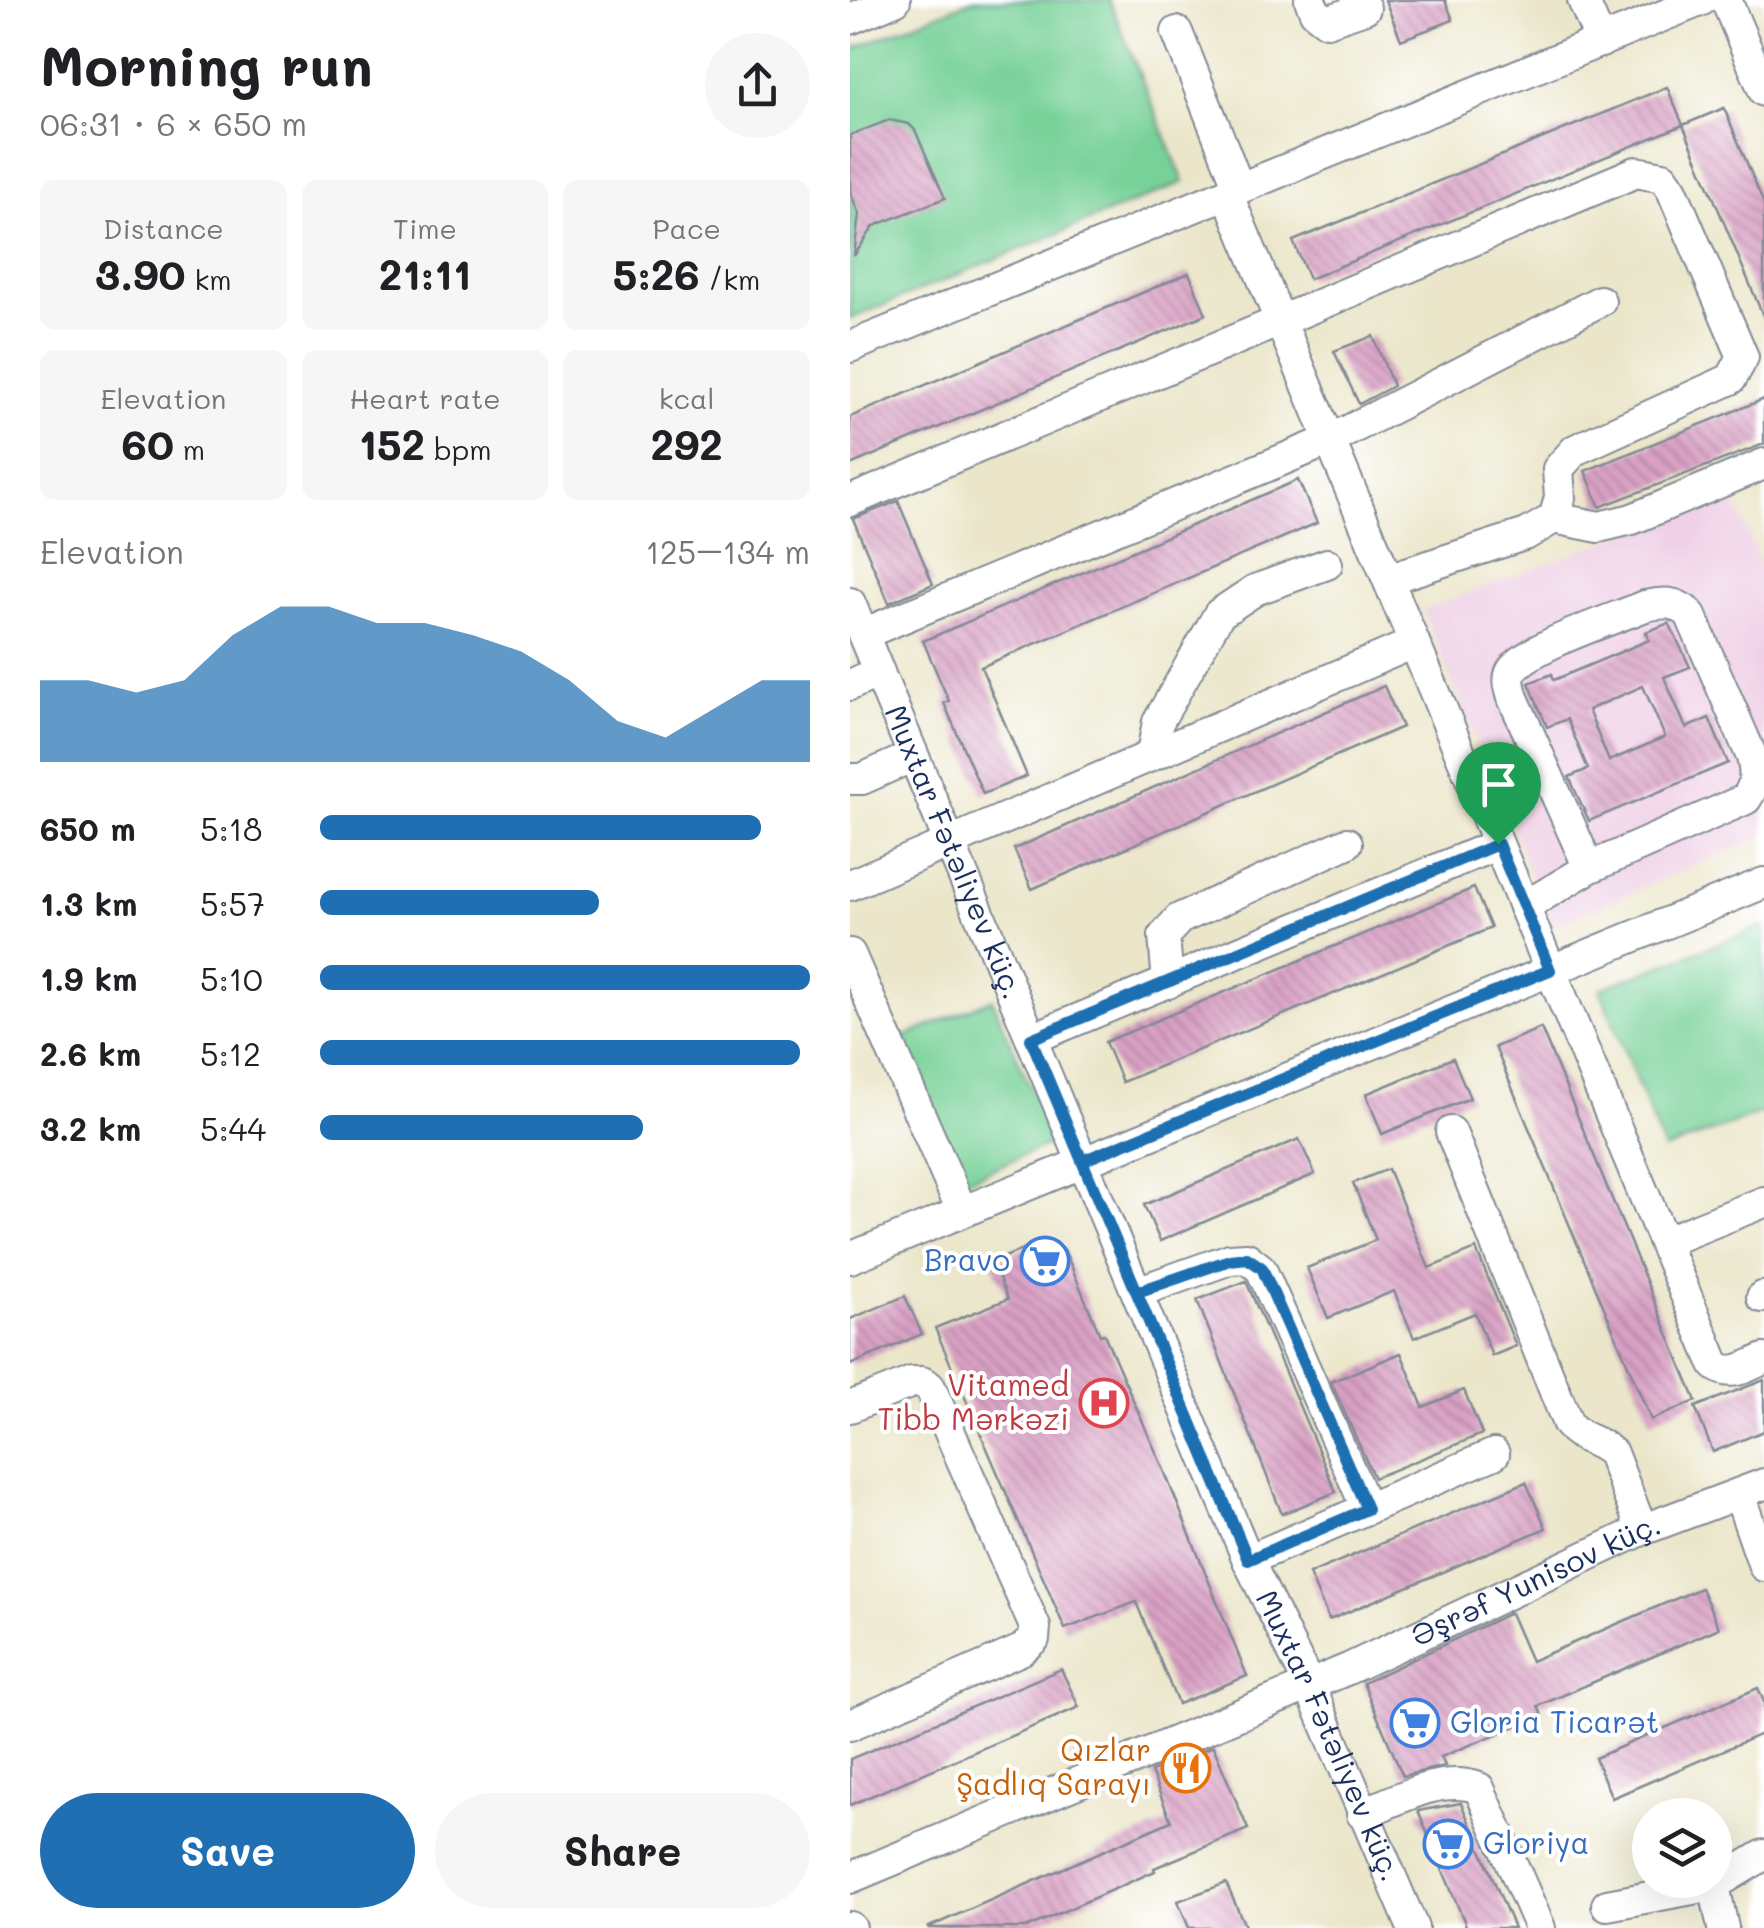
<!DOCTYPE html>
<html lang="en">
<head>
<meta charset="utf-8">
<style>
  body { margin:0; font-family:Mali,sans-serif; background:#f6f6f6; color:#202124; height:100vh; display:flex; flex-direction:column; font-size:38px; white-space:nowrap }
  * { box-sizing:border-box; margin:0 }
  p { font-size:32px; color:#757577 }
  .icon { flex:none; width:55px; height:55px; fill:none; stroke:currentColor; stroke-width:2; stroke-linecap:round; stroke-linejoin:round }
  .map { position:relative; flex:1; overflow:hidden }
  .sheet { display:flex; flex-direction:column; background:#fff; width:850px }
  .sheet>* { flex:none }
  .controls { position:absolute; left:782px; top:1798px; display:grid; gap:20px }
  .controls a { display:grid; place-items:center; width:100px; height:100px; border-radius:50%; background:#fff; box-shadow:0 10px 40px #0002; font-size:50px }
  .pin { position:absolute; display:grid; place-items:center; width:85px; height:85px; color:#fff; margin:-102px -42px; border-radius:50% 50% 50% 0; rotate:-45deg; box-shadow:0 0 10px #0007 }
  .pin .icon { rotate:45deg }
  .round { display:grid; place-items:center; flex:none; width:105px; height:105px; border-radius:52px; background:#f6f6f6 }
  .overview { display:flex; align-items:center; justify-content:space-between; height:170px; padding:0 40px }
  h1 { font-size:55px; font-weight:700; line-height:75px }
  .stats { display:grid; grid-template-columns:repeat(3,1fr); gap:15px; height:170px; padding:10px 40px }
  .stats div { display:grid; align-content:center; border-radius:15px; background:#f6f6f6; text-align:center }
  .stats b { font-size:42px; font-weight:700 }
  .stats small { font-size:28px; font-weight:400 }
  .stats p { font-size:28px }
  .chart { height:280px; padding:20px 40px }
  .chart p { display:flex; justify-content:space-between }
  .chart svg { width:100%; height:180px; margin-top:10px; fill:#1f6fb2; opacity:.7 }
  .cta { display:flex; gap:20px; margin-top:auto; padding:20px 40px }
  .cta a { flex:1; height:115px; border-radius:60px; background:#1f6fb2; color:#fff; font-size:40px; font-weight:700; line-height:115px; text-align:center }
  .cta a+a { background:#f6f6f6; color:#202124 }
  ul { padding:0 40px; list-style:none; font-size:32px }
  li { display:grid; grid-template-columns:160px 120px 1fr; align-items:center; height:75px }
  li i { height:25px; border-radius:12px; background:#1f6fb2 }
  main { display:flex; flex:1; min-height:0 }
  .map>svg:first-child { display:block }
  .built { fill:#efd0e6 }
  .green { fill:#77d198; stroke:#49807b; stroke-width:2.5 }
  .building { fill:url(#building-back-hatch); fill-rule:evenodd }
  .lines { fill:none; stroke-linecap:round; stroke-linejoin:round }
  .minor-casing { stroke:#838a94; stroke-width:34 }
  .minor { stroke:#fff; stroke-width:30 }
  .route-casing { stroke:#fff; stroke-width:20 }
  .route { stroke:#1f6fb2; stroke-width:12 }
  .labels { text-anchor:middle; stroke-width:8; stroke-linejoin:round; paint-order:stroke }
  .street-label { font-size:30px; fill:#1b2f5e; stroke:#fff }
  .shop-label { font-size:30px; fill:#366cbe; stroke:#fff; text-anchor:start }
  .health-label { font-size:30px; fill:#be3a42; stroke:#fff; text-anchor:end }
  .food-label { font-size:30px; fill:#c56008; stroke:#fff; text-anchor:end }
</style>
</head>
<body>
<main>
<section class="sheet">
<div class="overview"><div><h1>Morning run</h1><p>06:31 · 6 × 650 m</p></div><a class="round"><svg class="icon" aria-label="share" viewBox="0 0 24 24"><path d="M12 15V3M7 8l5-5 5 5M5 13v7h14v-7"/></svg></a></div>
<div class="stats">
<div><p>Distance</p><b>3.90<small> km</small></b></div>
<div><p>Time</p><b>21:11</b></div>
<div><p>Pace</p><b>5:26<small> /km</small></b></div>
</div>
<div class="stats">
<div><p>Elevation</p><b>60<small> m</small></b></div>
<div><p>Heart rate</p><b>152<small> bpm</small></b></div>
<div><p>kcal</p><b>292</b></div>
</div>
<div class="chart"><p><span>Elevation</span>125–134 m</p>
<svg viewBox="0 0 160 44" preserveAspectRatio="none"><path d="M0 44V24L10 24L20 27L30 24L40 13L50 6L60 6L70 10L80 10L90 13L100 17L110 24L120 34L130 38L140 31L150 24L160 24V44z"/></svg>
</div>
<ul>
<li><b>650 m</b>5:18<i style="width:90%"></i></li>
<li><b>1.3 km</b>5:57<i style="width:57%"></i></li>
<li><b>1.9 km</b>5:10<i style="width:100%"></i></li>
<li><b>2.6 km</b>5:12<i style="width:98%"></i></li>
<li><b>3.2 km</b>5:44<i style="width:66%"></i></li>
</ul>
<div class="cta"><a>Save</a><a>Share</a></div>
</section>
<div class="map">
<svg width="914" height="1928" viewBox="0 0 914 1928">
  <defs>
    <pattern id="building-back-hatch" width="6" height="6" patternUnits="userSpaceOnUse" patternTransform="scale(2.5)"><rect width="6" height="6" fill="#daa1c5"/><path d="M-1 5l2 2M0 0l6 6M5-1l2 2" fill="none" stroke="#b084a3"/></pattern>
  </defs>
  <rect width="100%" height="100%" fill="#fff"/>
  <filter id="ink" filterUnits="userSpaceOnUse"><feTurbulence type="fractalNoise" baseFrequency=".01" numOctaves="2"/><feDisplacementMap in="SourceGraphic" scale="20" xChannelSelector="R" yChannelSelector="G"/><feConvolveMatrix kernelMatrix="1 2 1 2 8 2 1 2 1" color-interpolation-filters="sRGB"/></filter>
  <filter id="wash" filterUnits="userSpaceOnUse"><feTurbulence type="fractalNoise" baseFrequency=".0048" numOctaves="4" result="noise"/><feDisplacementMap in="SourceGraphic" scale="40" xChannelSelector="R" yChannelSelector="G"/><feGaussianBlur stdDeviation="2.25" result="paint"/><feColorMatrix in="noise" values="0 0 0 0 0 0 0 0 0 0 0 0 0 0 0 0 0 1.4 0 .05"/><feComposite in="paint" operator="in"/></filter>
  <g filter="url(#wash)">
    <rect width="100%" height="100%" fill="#ebe6ca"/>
    <path class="built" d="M882,494L914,573V836L702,926L573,610Z"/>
    <g class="green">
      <path d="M122,0H259L334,182L0,319V50Z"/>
      <path d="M914,926V1112L814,1150L750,989Z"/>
      <path d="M142,999L204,1142L112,1182L50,1039Z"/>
    </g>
    <g id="blocks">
      <g class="building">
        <path d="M535,0H595L603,20L551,40Z"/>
        <path d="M817,87L833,125L459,279L443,241Z"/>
        <path d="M874,108L914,204V318L833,125Z"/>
        <path d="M39,120L59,124L65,130L95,198L24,226L4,256L9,214L0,192V135Z"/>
        <path d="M339,273L356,314L0,465V417Z"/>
        <path d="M523,336L543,386L509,404L484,351Z"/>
        <path d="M914,399V444L750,507L735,471Z"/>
        <path d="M448,480L467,523L131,667L177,776L133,794L94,703L99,701L73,641Z"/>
        <path d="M48,501L83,584L39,603L3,519Z"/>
        <path d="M819,623L840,667L814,677L836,728L859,718L878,763L739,821L719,777L738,769L717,719L697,727L679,683L702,674L704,680L799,640L796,632ZM793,686L815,737L759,761L738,710Z"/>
        <path d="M534,686L552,727L182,889L164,849Z"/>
        <path d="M624,888L641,928L272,1082L255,1042Z"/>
        <path d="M691,1028L846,1401L801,1420L645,1047Z"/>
        <path d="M603,1058L620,1098L532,1134L516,1094Z"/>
        <path d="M449,1139L465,1174L310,1241L294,1205Z"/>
        <path d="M538,1169L579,1268L626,1249L666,1346L642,1356L625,1313L564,1338L544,1291L478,1318L457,1268L526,1240L503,1183Z"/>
        <path d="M192,1242L214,1249L250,1335L254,1334L313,1468L397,1676L328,1704L286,1602L215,1629L85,1328L158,1299L142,1262Z"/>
        <path d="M396,1281L486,1492L432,1514L347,1300Z"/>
        <path d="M55,1296L72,1334L0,1365V1319Z"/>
        <path d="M551,1353L573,1407L614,1390L632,1434L524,1478L481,1382Z"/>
        <path d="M914,1380V1431L863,1452L845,1407Z"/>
        <path d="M676,1482L696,1528L479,1620L459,1574Z"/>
        <path d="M851,1588L869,1628L688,1706L692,1715L591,1757L595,1766L553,1776L513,1683L660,1613L681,1661Z"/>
        <path d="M211,1669L229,1707L0,1805V1759Z"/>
        <path d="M908,1688L914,1702V1733L762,1798L745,1758Z"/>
        <path d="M363,1746L398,1829L304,1868L305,1871L176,1928H77L321,1821L301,1772Z"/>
        <path d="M611,1803L664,1928H617L568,1811Z"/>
        <path d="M376,1883L396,1928H339L328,1901Z"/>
      </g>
    </g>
  </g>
  <g filter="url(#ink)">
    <use href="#blocks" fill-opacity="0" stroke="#838a94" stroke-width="2.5"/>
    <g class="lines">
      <g class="minor-casing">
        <g id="minor">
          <path d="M460,0L465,12L477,21L515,8"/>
          <path d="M733,0L751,42"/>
          <path d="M876,0L914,91"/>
          <path d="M0,19L45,0"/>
          <path d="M327,32L389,188"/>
          <path d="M377,193L865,1365C881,1378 897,1366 914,1359"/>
          <path d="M0,347L852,0"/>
          <path d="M0,501L786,172L813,177L822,190L893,357L881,379L725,450L708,469L710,498L704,518L677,534L538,579"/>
          <path d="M704,518L749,527L782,519L914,464"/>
          <path id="s1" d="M0,603L398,1560L459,1685L563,1928"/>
          <path d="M13,634L480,440L750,301"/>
          <path d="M0,685L29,672"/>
          <path d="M302,754L308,722L369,614L405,590L477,564"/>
          <path d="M0,779H12L63,756"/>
          <path d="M0,885L564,643"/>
          <path d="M674,907L739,868L896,799C906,784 906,774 902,757L840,614C825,601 814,602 795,606C764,619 684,644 664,668C656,677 660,687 663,698L739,868"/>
          <path d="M0,954L112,1211"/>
          <path d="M318,983L314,936L329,919L497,843"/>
          <path d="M181,1039L648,844"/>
          <path d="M601,1132L718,1424C732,1441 747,1439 762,1453L792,1530"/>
          <path d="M814,1242L914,1202"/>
          <path d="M0,1258L914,883"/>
          <path d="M287,1292L380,1259L397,1258L411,1269L517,1509"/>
          <path d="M912,1297H914"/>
          <path d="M0,1407L62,1382H72L80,1387L185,1627L184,1639L171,1650L0,1725"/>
          <path d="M889,1494L914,1566"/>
          <path d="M398,1560L644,1454"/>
          <path d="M512,1814C547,1800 591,1774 629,1788L690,1928"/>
          <path id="s2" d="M0,1878L498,1669L792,1530L914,1484"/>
          <path d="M864,1885L873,1928"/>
          <path d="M757,1905L864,1885L914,1855"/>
          <path d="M0,1927L1,1928"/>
        </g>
      </g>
      <use href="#minor" class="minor"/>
    </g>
  </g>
  <g class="lines" filter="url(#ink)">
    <g class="route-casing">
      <path id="route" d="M648,844L181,1039L287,1292L380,1260L397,1258L412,1268L517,1509L398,1560L232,1161L700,970L648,844"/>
    </g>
    <use href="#route" class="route"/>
  </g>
  <defs>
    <g id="supermarket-ring" transform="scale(2.5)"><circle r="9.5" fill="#fff" stroke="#3f7fe0" stroke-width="1.5"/><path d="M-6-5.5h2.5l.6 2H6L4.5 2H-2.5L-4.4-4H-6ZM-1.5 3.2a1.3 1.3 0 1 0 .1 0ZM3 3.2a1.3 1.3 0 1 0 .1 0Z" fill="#3f7fe0"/></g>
    <g id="hospital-ring" transform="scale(2.5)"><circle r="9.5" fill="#fff" stroke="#e0444e" stroke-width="1.5"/><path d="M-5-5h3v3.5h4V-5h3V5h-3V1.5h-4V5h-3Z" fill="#e0444e"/></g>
    <g id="restaurant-ring" transform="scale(2.5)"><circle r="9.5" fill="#fff" stroke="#e8710a" stroke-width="1.5"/><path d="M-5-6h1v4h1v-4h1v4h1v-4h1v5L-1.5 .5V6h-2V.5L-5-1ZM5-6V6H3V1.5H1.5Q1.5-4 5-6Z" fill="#e8710a"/></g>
  </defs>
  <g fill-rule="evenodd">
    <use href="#supermarket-ring" x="195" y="1261"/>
    <use href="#hospital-ring" x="254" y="1403"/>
    <use href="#supermarket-ring" x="565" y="1723"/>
    <use href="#restaurant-ring" x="336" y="1768"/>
    <use href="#supermarket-ring" x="598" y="1844"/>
  </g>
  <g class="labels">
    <g class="street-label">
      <text dy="10" stroke="none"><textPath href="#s1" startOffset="270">Muxtar Fətəliyev küç.</textPath></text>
      <text dy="10" stroke="none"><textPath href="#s2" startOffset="748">Əşrəf Yunisov küç.</textPath></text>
      <text dy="10" stroke="none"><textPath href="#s1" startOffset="1230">Muxtar Fətəliyev küç.</textPath></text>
    </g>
    <g class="shop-label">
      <text x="160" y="1271" text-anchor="end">Bravo</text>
      <text x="600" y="1733">Gloria Ticarət</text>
      <text x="633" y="1854">Gloriya</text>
    </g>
    <g class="health-label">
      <text x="219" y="1396">Vitamed<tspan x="219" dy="34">Tibb Mərkəzi</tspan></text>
    </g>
    <g class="food-label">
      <text x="301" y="1761">Qızlar<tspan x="301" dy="34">Şadlıq Sarayı</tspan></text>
    </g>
  </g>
</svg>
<div class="controls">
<a><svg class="icon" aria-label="layers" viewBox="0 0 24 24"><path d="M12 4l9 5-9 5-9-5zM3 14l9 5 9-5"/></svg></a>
</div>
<div class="pin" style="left:648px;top:844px;background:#1e9e55"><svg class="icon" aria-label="arrive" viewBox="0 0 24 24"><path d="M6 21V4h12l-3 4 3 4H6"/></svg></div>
</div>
</main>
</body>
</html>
